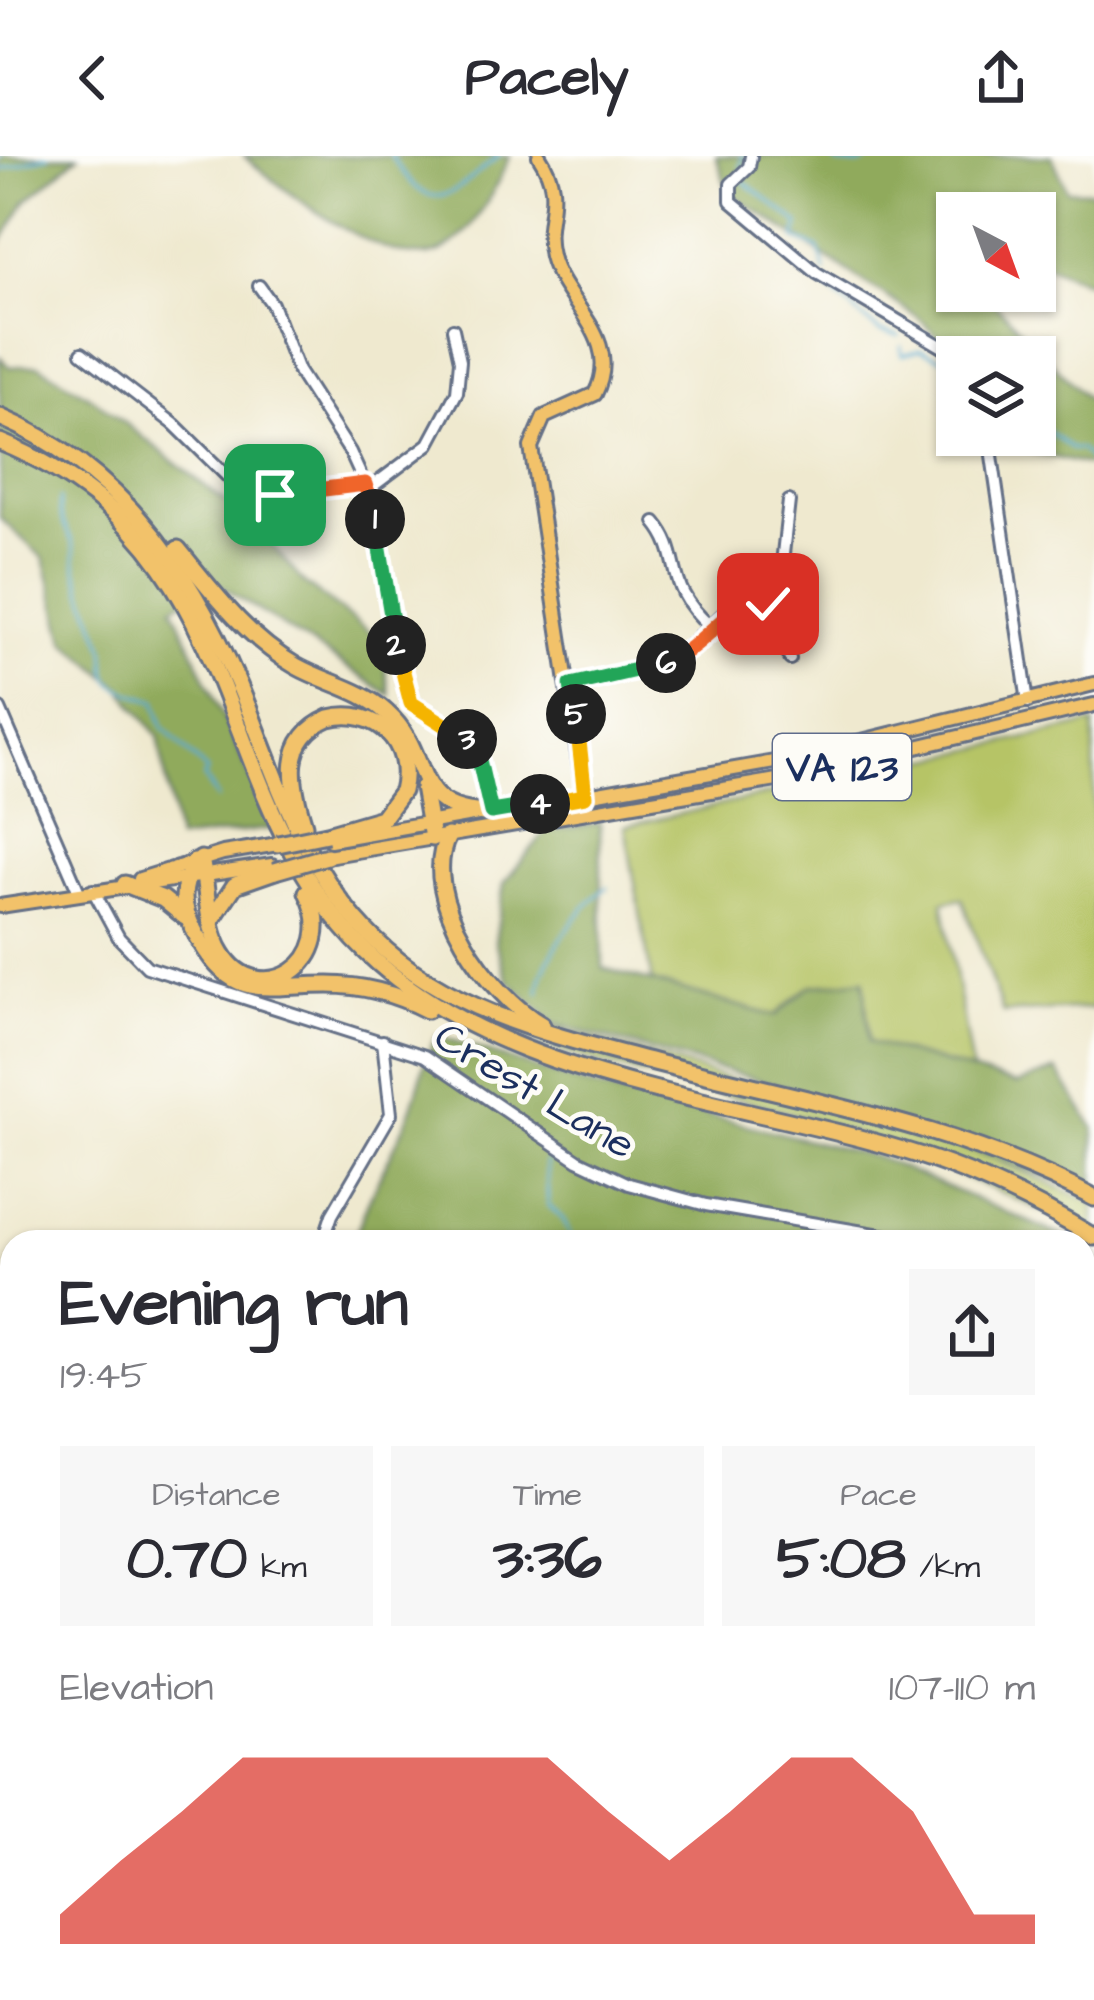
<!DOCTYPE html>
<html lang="en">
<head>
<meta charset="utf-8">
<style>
  body { margin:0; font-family:"Architects Daughter",sans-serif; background:#f7f7f7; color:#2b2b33; height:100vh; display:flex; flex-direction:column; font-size:45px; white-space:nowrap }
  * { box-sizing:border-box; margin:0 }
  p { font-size:39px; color:#7c7c81 }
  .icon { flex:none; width:66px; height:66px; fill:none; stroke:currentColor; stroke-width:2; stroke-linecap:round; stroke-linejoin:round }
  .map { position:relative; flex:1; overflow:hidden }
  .panel { position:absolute; left:0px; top:1074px; width:1095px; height:771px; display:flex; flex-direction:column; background:#fff; border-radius:36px 36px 0 0; box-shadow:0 3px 9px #0004 }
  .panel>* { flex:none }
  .needle { width:78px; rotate:139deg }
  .buttons { position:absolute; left:936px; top:36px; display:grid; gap:24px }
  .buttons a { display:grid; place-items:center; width:120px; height:120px; border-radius:0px; background:#fff; box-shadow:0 3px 9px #0004; font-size:60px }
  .pin { position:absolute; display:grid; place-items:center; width:102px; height:102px; color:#fff; margin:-51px; border-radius:24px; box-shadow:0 6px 18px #0006 }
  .km { position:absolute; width:60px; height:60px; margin:-30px; border-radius:50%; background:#222; color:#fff; font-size:33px; line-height:60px; text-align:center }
  .round { display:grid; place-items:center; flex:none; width:126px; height:126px; border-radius:0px; background:#f7f7f7 }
  .overview { display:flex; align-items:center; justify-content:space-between; height:204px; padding:0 60px }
  h1 { font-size:66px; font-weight:700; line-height:90px }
  .metrics { display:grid; grid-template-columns:repeat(3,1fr); gap:18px; height:204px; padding:12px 60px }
  .metrics div { display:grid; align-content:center; border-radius:0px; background:#f7f7f7; text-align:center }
  .metrics b { font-size:60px; font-weight:700 }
  .metrics small { font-size:33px; font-weight:400 }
  .metrics p { font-size:33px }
  .chart { height:336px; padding:24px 60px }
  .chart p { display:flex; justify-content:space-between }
  .chart svg { width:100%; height:216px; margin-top:12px; fill:#d93025; opacity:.7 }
  header { display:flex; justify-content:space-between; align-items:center; height:156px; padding:0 60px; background:#fff; font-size:54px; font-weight:700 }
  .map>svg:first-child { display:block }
  .green { fill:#b6c466; stroke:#687a62; stroke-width:3 }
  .forest { fill:#90aa5b; stroke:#566c5c; stroke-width:3 }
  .water { fill:#53aad0; stroke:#376c97; stroke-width:3 }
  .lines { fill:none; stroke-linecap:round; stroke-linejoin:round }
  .stream { stroke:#53aad0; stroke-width:3 }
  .minor-casing { stroke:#657086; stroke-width:16 }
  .major-casing { stroke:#657086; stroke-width:18 }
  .highway-casing { stroke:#657086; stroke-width:21 }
  .minor { stroke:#fff; stroke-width:10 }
  .major { stroke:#f2c26a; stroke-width:12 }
  .highway { stroke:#f2c26a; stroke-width:15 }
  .highway-bridge-casing { stroke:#657086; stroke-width:21; stroke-linecap:butt }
  .highway-bridge { stroke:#f2c26a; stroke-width:15 }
  .split-1-casing { stroke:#fff; stroke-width:24 }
  .split-2-casing { stroke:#fff; stroke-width:24 }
  .split-3-casing { stroke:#fff; stroke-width:24 }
  .split-4-casing { stroke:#fff; stroke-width:24 }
  .split-5-casing { stroke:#fff; stroke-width:24 }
  .split-6-casing { stroke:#fff; stroke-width:24 }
  .split-7-casing { stroke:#fff; stroke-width:24 }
  .split-1 { stroke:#f0652b; stroke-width:15 }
  .split-2 { stroke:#22a559; stroke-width:15 }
  .split-3 { stroke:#f5b400; stroke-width:15 }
  .split-4 { stroke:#22a559; stroke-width:15 }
  .split-5 { stroke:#f5b400; stroke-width:15 }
  .split-6 { stroke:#22a559; stroke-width:15 }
  .split-7 { stroke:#f0652b; stroke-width:15 }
  .labels { text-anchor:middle; stroke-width:10; stroke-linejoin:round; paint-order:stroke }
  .shield { fill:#fdfcf7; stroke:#5f6c8c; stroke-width:3 }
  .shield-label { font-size:39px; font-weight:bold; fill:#1b2f5e }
  .street-label { font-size:42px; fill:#1b2f5e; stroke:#fdfcf7 }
</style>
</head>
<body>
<header><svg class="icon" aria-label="back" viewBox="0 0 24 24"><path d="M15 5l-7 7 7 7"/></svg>Pacely<svg class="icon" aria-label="share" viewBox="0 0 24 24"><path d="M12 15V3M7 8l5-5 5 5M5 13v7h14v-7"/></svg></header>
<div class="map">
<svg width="1094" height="1844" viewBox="0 0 1094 1844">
  <rect width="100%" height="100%" fill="#fdfcf7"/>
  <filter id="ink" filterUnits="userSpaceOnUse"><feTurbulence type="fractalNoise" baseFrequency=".00833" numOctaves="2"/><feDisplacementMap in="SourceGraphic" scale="24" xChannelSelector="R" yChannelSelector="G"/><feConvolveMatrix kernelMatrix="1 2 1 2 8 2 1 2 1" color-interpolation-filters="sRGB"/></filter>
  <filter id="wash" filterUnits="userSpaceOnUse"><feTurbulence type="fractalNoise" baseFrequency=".004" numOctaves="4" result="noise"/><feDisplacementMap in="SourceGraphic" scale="48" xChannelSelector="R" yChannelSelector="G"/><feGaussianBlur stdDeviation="2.7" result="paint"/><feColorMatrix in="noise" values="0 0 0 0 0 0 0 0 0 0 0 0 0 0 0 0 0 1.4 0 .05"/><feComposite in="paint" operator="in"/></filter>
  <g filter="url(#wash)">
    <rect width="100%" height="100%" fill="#efe9cf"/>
    <g class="green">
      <path d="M1094,567V852L1003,857L962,742L943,746L972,915L868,886L864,824L810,830L775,860L652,826L625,670Z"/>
      <path d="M388,802L451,842L974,994L1094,1047V1076C1009,1042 925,1001 839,972C684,919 518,911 385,806Z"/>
    </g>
    <g class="forest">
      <path d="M0,0H78L26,45L0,89Z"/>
      <path d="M244,0H510C496,31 477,72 447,92C399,126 281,32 244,0Z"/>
      <path d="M716,0H1052L1067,34L1094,35V129L1035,104V57H957V135H983L1094,250V311L1024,294L1015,279H1035V201H960L917,161L728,36Z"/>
      <path d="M0,201L9,211L39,209L97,245L255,369L304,427L380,484L390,539L219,429L173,450L274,672L177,684L158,580L121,532L65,485L44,403L0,362Z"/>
      <path d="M600,667L603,812L775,860L810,830L864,823L869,886L1017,928L1057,914L1094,972V1037L785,931L554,868L508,824L495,786L504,727L546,675Z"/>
      <path d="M437,879L586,929L877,1001L1076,1086H354C366,1041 390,1004 408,961C420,933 422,905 437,879Z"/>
      <path d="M1083,1091L1094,1101V1782L1083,1778Z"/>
    </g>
    <g class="water">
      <path d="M12,1277V1424L0,1418V1279Z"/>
      <path d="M12,1492V1617H0V1496Z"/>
      <path d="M1083,1778L1094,1782V1844H368L365,1833H1083Z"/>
    </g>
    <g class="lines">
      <g class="stream">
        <path d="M391,0C433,66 450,39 499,0"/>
        <path d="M831,0L838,8L860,9L878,0"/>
        <path d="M0,2L1,0"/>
        <path d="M740,12L743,0"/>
        <path d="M0,14L48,0"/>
        <path d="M742,24L799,68L795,83L819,93L825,115"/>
        <path d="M823,128L879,175L899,180"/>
        <path d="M901,190L902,199L921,194L948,205"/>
        <path d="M958,200L959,201"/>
        <path d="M1035,274L1045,273L1071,293H1080L1089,302L1094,323"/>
        <path d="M60,342C57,370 72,374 74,394C77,430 92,455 104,490C108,502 103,516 112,526C122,536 142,540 156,545L163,571L207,615L204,621L217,643"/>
        <path d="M539,837C539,808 581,748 608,731"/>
        <path d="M546,1005L548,1049L563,1063L573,1086"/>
      </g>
    </g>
  </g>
  <g filter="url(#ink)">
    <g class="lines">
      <g class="minor-casing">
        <g id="minor">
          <path d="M751,0L749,11L731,28V45L817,117L946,193L957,209"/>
          <path d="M259,130L272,148L298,215L350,296L371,342L407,541L468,585L479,604L493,663"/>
          <path d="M82,197L174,268L234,327L253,337L275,339L377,327L429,288L457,236L460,205L453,173"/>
          <path d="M989,279L1028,546"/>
          <path d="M655,366C685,402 662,428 710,470"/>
          <path d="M760,437L776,461L790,503"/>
          <path d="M571,529L677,502L722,459L760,437L782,407L789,345"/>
          <path d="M0,553L79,736"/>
          <path d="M93,734L119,782L147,811L425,900L578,1004L629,1028L706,1049L922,1086"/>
          <path d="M323,1086L332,1059L391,958L383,885"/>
          <path d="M1083,1190L1094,1144"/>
          <path d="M1083,1272L1094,1297"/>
        </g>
      </g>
      <g class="major-casing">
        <g id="major">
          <path d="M539,0C567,43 541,60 551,100C563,148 624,182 595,238L544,261L531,291L585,644"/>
          <path d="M330,684L780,605L1094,528"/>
          <path d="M327,700L777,624L1094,549"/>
          <path d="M140,723L223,697L278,688"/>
          <path d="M0,750L272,709"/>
        </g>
      </g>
      <g class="highway-casing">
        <g id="highway">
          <path d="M0,261C129,316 201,430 250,556C282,638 310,722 375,784C450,857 556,880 654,906C801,944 959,969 1094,1042"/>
          <path d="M0,286C266,395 199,648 378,807C519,931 748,944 922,1000C982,1019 1039,1048 1094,1081"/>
          <path d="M178,393C214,437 246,481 296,510C326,527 362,533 387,557C435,600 406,656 491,657"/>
          <path d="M423,631L432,682"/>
          <path d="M304,669C291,628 281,583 329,562C377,550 414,588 402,635L382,662L327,678"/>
          <path d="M448,680C417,740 490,840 542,869"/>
          <path d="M201,703C208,732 206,772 222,797C258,857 344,807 307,736"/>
          <path d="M194,706C181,733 180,749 195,776C233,847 259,829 328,829C363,829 396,838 427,854"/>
          <path d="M125,728L163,743L185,761"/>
          <path d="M213,762L235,729L275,715"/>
        </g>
      </g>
      <use href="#minor" class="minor"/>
      <use href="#major" class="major"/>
      <use href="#highway" class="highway"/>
      <g class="highway-bridge-casing">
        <g id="highway-bridge">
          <path d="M278,688L327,678"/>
          <path d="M275,715L327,700"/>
        </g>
      </g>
      <use href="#highway-bridge" class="highway-bridge"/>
    </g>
  </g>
  <g class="lines" filter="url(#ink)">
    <g class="split-1-casing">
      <path id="split-1" d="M275,339L365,328L375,363"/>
    </g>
    <g class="split-2-casing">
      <path id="split-2" d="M375,363L396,489"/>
    </g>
    <g class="split-3-casing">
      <path id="split-3" d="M396,489L411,547L467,583"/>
    </g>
    <g class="split-4-casing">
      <path id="split-4" d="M467,583L479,604L491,656L540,648"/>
    </g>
    <g class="split-5-casing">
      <path id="split-5" d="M540,648L585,640L576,558"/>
    </g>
    <g class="split-6-casing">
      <path id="split-6" d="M576,558L571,529L666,507"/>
    </g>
    <g class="split-7-casing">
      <path id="split-7" d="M666,507C701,492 724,456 760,436L768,448"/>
    </g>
    <use href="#split-1" class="split-1"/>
    <use href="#split-2" class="split-2"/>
    <use href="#split-3" class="split-3"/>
    <use href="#split-4" class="split-4"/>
    <use href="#split-5" class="split-5"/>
    <use href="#split-6" class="split-6"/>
    <use href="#split-7" class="split-7"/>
  </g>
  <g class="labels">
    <rect class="shield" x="773" y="578" width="138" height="66" rx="9"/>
    <g class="shield-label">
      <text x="842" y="625">VA 123</text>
    </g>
    <g class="street-label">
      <text transform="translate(536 933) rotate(31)" y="15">Crest Lane</text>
    </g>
  </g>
</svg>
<div class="buttons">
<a><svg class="needle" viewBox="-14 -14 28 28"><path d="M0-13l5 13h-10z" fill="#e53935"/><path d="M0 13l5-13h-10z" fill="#7c7c81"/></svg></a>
<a><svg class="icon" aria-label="layers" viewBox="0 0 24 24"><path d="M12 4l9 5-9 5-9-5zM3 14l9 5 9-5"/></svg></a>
</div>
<div class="pin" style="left:275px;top:339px;background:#1e9e55"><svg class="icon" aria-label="arrive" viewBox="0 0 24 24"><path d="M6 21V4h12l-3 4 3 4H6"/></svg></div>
<div class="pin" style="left:768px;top:448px;background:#d93025"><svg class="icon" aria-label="check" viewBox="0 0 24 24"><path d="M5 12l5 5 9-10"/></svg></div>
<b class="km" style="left:375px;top:363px">1</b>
<b class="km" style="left:396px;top:489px">2</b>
<b class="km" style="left:467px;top:583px">3</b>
<b class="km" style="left:540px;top:648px">4</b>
<b class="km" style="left:576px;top:558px">5</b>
<b class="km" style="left:666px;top:507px">6</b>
<section class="panel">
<div class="overview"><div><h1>Evening run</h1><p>19:45</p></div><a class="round"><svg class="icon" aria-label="share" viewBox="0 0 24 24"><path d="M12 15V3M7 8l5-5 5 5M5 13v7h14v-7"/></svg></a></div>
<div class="metrics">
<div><p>Distance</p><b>0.70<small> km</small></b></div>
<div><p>Time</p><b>3:36</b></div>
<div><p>Pace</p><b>5:08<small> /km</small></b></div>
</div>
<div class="chart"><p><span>Elevation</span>107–110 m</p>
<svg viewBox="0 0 160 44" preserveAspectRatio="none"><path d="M0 44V38L10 27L20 17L30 6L40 6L50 6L60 6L70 6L80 6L90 17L100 27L110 17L120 6L130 6L140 17L150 38L160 38V44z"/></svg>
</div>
</section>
</div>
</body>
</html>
